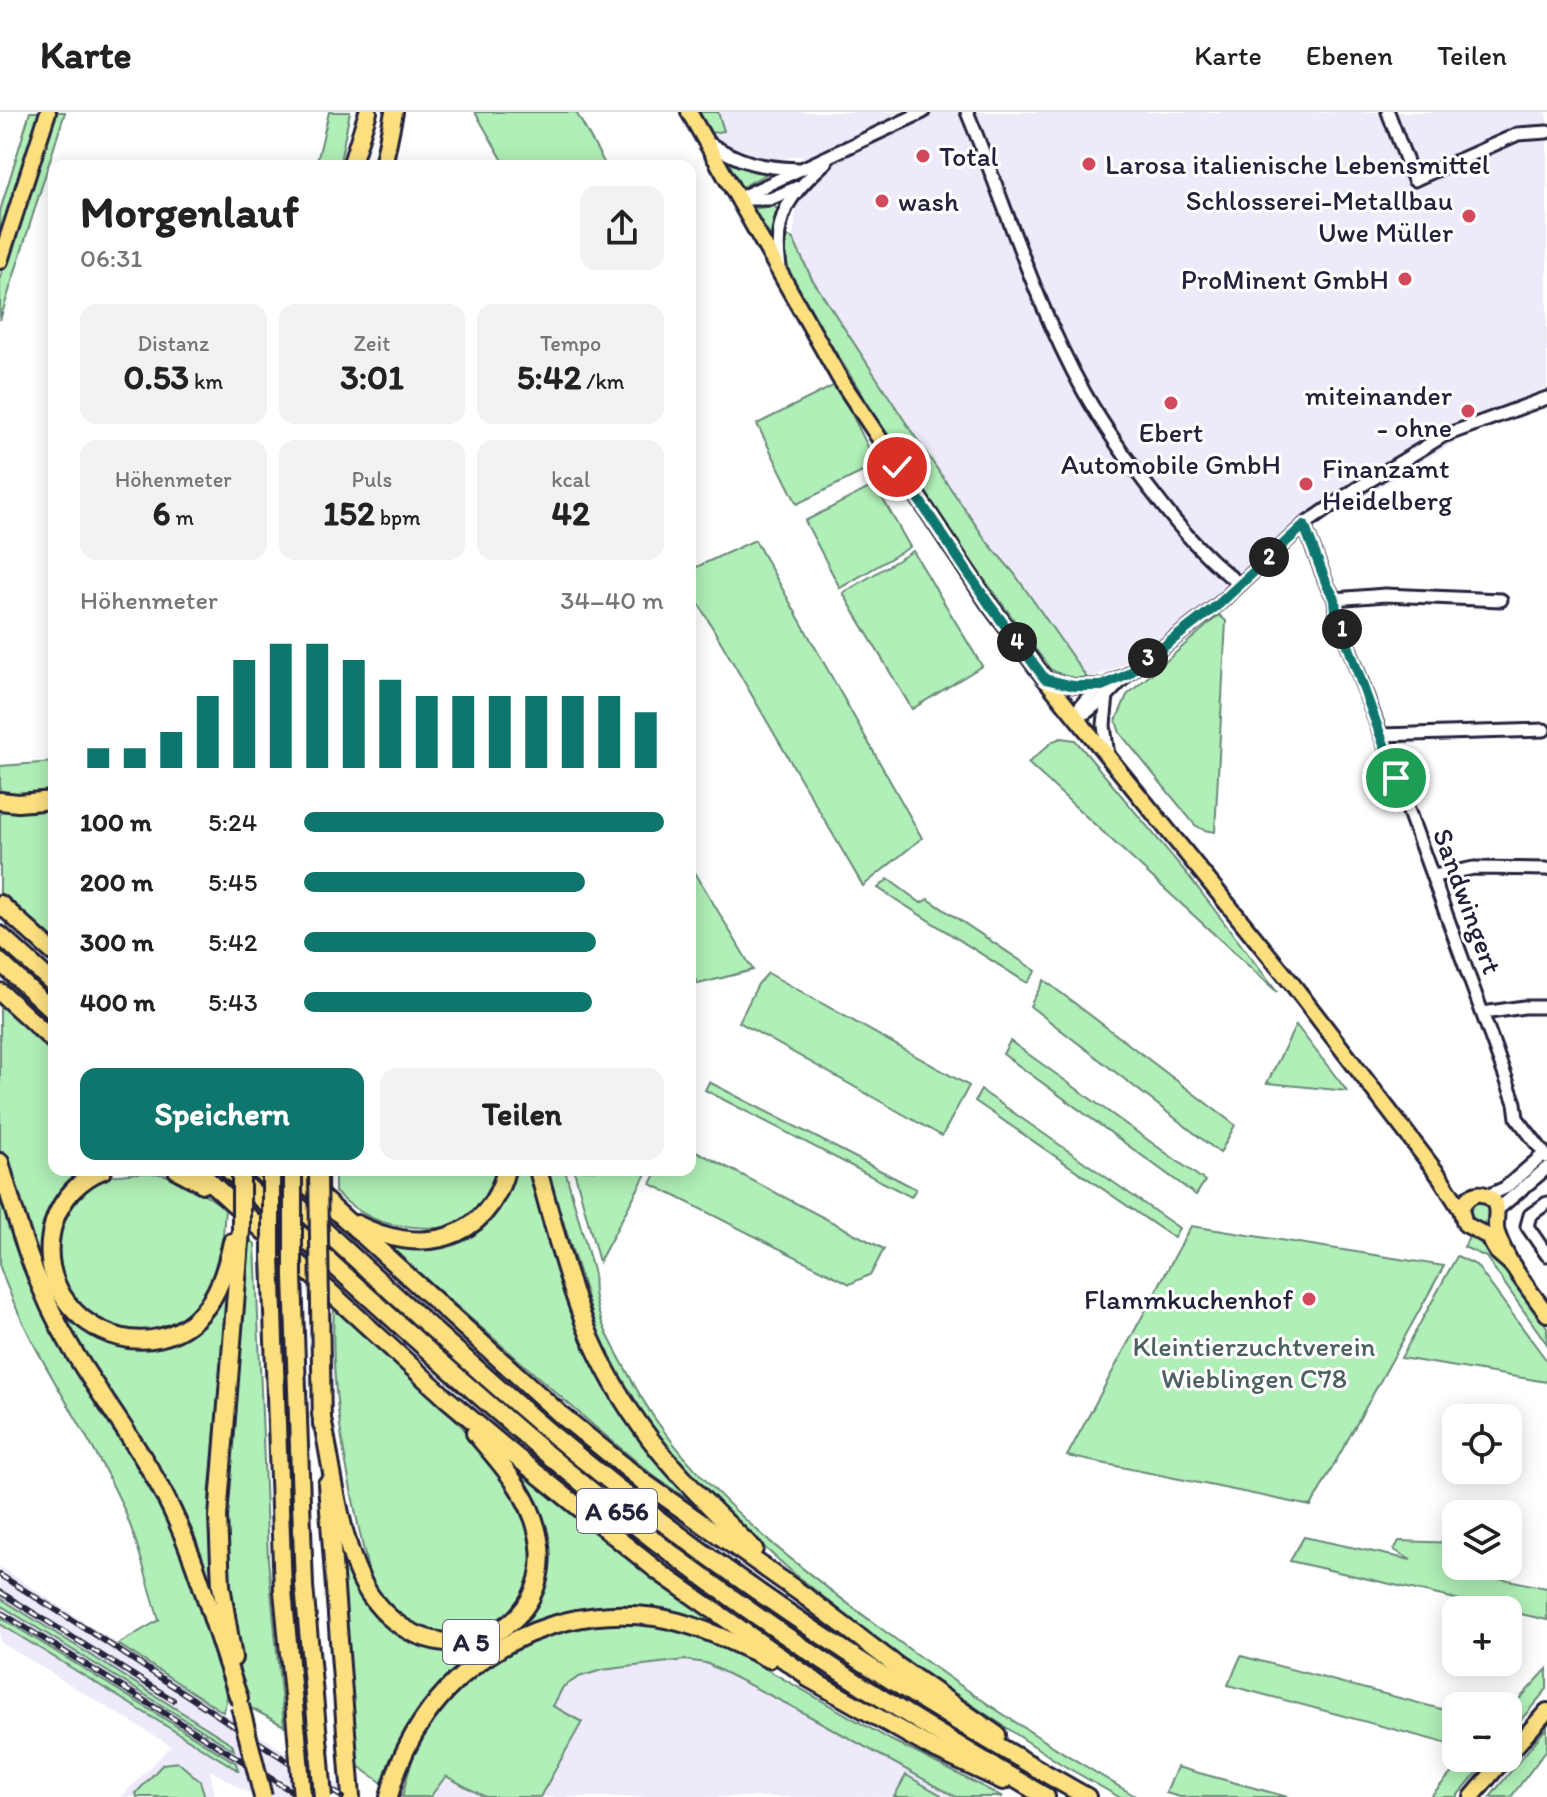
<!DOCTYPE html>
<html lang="de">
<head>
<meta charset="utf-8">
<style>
  body { margin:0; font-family:Itim,sans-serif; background:#f2f2f2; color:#222; height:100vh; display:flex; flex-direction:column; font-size:30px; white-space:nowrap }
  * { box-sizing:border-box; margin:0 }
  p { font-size:26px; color:#767676 }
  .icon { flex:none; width:44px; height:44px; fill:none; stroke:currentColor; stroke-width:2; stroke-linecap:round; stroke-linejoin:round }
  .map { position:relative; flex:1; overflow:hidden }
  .panel { position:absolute; left:48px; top:48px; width:648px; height:1016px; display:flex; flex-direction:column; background:#fff; border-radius:16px; box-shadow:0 4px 20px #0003 }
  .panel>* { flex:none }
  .tools { position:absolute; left:1442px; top:1292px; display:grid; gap:16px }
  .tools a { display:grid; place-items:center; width:80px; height:80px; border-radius:16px; background:#fff; box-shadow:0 4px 20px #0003; font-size:40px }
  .pin { position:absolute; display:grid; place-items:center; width:68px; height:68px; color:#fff; margin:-34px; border:4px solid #fff; border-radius:50%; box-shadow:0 2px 8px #0007 }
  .km { position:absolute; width:40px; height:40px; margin:-20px; border-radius:50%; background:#222; color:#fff; font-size:22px; line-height:40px; text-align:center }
  .round { display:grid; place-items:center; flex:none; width:84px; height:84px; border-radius:16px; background:#f2f2f2 }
  .summary { display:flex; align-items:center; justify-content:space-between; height:136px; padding:0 32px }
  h1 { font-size:44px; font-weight:800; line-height:60px }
  .figures { display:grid; grid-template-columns:repeat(3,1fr); gap:12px; height:136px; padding:8px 32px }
  .figures div { display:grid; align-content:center; border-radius:16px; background:#f2f2f2; text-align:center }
  .figures b { font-size:34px; font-weight:800 }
  .figures small { font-size:22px; font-weight:400 }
  .figures p { font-size:22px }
  .chart { height:224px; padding:16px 32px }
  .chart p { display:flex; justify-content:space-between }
  .chart svg { width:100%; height:144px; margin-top:8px; stroke:#0f766e; stroke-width:6 }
  .button { display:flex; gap:16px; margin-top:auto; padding:16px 32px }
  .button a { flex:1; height:92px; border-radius:16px; background:#0f766e; color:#fff; font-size:32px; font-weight:800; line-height:92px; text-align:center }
  .button a+a { background:#f2f2f2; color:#222 }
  ul { padding:0 32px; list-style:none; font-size:26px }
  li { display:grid; grid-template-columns:128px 96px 1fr; align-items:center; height:60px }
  li i { height:20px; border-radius:10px; background:#0f766e }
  header { display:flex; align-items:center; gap:48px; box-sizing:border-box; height:112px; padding:0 40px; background:#fff; border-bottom:2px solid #e0e0e0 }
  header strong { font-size:38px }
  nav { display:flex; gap:44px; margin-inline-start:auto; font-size:28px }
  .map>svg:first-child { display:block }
  .built { fill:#eeeaf9 }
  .green { fill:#b0efb7; stroke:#698879; stroke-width:2 }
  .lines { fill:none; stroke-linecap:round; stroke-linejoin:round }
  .minor-casing { stroke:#22223b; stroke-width:17 }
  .major-casing { stroke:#22223b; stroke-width:20 }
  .highway-casing { stroke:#22223b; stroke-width:22 }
  .minor { stroke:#fff; stroke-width:11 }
  .major { stroke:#fce080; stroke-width:14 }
  .highway { stroke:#fce080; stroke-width:16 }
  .rail-casing { stroke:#22223b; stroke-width:6 }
  .rail { stroke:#fff; stroke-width:3; stroke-dasharray:9; stroke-linecap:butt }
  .highway-bridge-casing { stroke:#22223b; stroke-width:22; stroke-linecap:butt }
  .highway-bridge { stroke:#fce080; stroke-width:16 }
  .route-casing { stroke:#fff; stroke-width:16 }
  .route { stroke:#0f766e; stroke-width:10 }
  .poi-dot { fill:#d1495b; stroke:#fff; stroke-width:3 }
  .labels { text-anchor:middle; stroke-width:6; stroke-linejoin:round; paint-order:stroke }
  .shield { fill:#fff; stroke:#646476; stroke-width:2 }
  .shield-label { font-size:26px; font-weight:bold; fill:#22223b }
  .poi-label { font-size:28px; fill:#22223b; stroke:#fff; text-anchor:start }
  .street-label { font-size:28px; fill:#22223b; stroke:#fff }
  .park-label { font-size:28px; fill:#4d6060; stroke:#fff }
</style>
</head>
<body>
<header>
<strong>Karte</strong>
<nav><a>Karte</a><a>Ebenen</a><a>Teilen</a></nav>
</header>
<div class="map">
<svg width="1547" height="1685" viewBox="0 0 1547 1685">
  <rect width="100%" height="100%" fill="#fff"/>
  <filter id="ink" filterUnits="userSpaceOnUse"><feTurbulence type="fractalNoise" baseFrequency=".0125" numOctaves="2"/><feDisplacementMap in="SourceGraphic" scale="16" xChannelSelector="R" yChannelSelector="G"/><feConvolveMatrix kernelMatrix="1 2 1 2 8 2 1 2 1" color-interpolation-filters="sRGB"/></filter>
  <g filter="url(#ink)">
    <g class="built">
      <path d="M699,0H1547V275L1304,420L1231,488L1129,549L1108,560L1087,566L1014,461L988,431L812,167L793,127L802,43L777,47L748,44L730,36L711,21Z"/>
      <path d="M0,1455L213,1594L357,1685H255L210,1658L215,1685H121L171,1634L0,1530Z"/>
      <path d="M506,1540L752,1549L891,1628L1003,1685H402L408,1663Z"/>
    </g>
    <g class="green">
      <path d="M30,0H41L0,132V99Z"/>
      <path d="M52,0H65L0,208V165L21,109Z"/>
      <path d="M329,0H350L339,54H316Z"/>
      <path d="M475,0H576L606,54H506Z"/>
      <path d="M699,0H718L724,19L711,21Z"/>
      <path d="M727,46L756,60H770L739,77L724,50Z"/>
      <path d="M774,94L778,98L771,121L772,136L750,97Z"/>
      <path d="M785,123L793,127L812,167L918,329L988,431L1014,461L1087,566H1067L1050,557L951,422L796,178C788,159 783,143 785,123Z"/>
      <path d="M837,272L877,353L797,392L757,312Z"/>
      <path d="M875,373L910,435L840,476L805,409Z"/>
      <path d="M755,428L922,726L863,774L690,477V458Z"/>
      <path d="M913,439L982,554L912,597L843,481Z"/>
      <path d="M1219,503L1226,509L1215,720L1204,718L1195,713L1120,621L1116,609L1127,583Z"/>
      <path d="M1061,626L1075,628L1188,763L1277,880L1028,651L1053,629Z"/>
      <path d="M54,650V679L28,682L0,680V654Z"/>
      <path d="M54,694V830L0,781V696Z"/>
      <path d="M690,752L753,858L698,872L690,859Z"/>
      <path d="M888,767L921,791L928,787L1036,859L1027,871L878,776Z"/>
      <path d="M768,861L969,974L942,1024L739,910L758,872Z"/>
      <path d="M1044,868L1235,1013L1220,1041L1030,894Z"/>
      <path d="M0,891L54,940V1058H100L104,1065C165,1056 174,1061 225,1096L223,1124L212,1168L193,1197L228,1174L209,1385L211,1471L194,1422L178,1392L227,1587L223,1600L118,1532L159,1508C146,1466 136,1420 116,1380C79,1304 27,1235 0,1155Z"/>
      <path d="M1296,913L1347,979L1267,971Z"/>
      <path d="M1010,929L1205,1069L1196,1083L1003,942Z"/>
      <path d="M709,970L916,1077L911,1085L705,978Z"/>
      <path d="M981,978L1179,1116L1174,1126L975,989Z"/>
      <path d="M690,1036L884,1137L871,1162L850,1172L651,1072L658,1058H690Z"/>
      <path d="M335,1058H529C543,1103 553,1150 569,1195C595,1268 641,1328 689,1388L655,1365L594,1314L382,1129L442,1132L436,1116C390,1115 370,1112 335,1080Z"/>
      <path d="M547,1058H565L594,1162C590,1193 608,1225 623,1252C635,1275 648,1299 664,1319C723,1398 805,1460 883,1518C965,1579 1049,1634 1137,1685H1119L1061,1652L891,1539L791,1459L726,1401L683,1357L632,1290L599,1224Z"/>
      <path d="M574,1058H648L599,1150Z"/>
      <circle cx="1479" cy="1101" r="11"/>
      <path d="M1191,1114L1444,1154L1311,1394L1067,1344Z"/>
      <path d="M245,1123L255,1132L268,1447L284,1614L249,1595L231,1525L223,1381Z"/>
      <path d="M1470,1123L1482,1130L1547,1215V1232L1486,1145L1464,1135Z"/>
      <path d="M1457,1144L1476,1153L1547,1249V1270L1401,1246Z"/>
      <path d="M334,1196C405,1259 500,1331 530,1425L544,1422L511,1352L584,1412L717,1513C696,1508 674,1499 652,1497C555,1488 454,1534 405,1621C396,1637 391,1656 384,1672L358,1654L342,1497L339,1433L344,1435L362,1483L378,1504C357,1404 328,1300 334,1196Z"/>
      <path d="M1304,1425L1411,1448L1394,1438L1399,1429L1456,1431V1454H1476L1469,1460L1547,1476V1508L1290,1449Z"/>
      <path d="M0,1486L232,1632L234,1638L0,1493Z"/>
      <path d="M0,1505L236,1651L238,1658L0,1512Z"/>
      <path d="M611,1510L641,1512L688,1521L752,1549L891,1628L1003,1685H956L791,1594L706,1551L685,1548L602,1558L579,1565L563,1575L553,1594L582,1610L540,1685H485L446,1664L430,1685H402C407,1666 412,1644 421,1626C461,1552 533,1522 611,1510Z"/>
      <path d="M1241,1544L1456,1601V1634L1228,1573Z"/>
      <path d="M1547,1557V1577L1508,1623V1599Z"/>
      <path d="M1547,1615V1637L1511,1685H1490Z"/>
      <path d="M1465,1646H1490L1456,1685H1430Z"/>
      <path d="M178,1650L200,1669L205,1685H137L136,1681L163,1652Z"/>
      <path d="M1177,1655L1288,1685H1180L1166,1681Z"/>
      <path d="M906,1663L941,1683L940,1685H894Z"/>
    </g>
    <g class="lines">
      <g class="minor-casing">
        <g id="minor">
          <path d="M967,0C1006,93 1035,192 1084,280C1105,317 1130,352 1156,385C1181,418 1207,448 1240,472"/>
          <path d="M1388,0L1414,68L1518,22L1547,20"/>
          <path d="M707,30C741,51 758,55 798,57"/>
          <path d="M737,87L923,0"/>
          <path d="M742,87H770L798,75"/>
          <path d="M780,155C772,104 790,82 826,50"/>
          <path d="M1304,413L1327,473L1335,487L1336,500L1515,991L1517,1006L1547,1045"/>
          <path d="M1335,487L1385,483L1501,488"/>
          <path d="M1045,567L1074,574H1101"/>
          <path d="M1107,584L1104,613L1108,644"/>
          <path d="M1075,604L1087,600L1107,584L1127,563L1219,492L1304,413L1356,377L1443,324L1547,286"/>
          <path d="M1075,604C1084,583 1102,574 1122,565"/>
          <path d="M1382,623L1544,618"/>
          <path d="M1434,764L1474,756L1547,757"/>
          <path d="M1483,901L1524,895H1547"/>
          <path d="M1487,1084L1505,1076L1544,1042"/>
          <path d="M1547,1091L1530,1103L1527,1114L1547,1143"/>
          <path d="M1497,1098L1547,1056"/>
        </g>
      </g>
      <g class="major-casing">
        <g id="major">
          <path d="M689,0L840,267L989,492L1045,567L1293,873L1440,1065L1461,1098L1465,1112L1487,1124L1497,1140L1513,1154"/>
          <path d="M0,149L48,0"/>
          <path d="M1461,1098C1465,1085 1478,1076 1490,1086C1502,1095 1493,1109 1497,1121C1507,1151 1529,1177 1547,1202"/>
          <path d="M1508,1643L1547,1599"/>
          <path d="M1472,1685L1505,1646"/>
        </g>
      </g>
      <g class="highway-casing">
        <g id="highway">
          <path d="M351,54L368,0"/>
          <path d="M383,54L394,0"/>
          <path d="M0,689L18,691L54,688"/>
          <path d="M0,792L54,841"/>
          <path d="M0,823L54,872"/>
          <path d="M0,850L54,900"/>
          <path d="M0,880L54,929"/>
          <path d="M0,1050C18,1115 37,1179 72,1237C100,1284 134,1327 160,1375C197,1442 213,1515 239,1586"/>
          <path d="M103,1058C80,1067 62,1086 54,1110C24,1209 157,1274 212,1187C222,1170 228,1150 232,1130"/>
          <path d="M177,1058L203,1072"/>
          <path d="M197,1058L446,1286L514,1343L659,1460L815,1569"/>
          <path d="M229,1058C380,1194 527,1335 691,1456C804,1541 924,1614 1046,1685"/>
          <path d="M259,1058C354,1145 448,1234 547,1318C714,1459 896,1578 1087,1685"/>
          <path d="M291,1058L560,1302L645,1371L802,1482L896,1553L997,1623"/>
          <path d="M538,1058C554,1114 568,1173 591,1227C629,1314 685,1373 754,1437"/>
          <path d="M357,1112C419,1144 487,1131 506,1058"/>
          <path d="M271,1145L283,1479L297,1624"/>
          <path d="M293,1165L304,1474L319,1638"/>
          <path d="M320,1192L322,1313"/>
          <path d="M321,1302C333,1356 340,1438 370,1483C432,1574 564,1523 537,1418C528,1380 499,1350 475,1321"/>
          <path d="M327,1372L351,1685"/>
          <path d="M233,1546L221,1473L218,1405L241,1118"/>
          <path d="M808,1566L932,1636L1003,1669"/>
          <path d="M389,1685C417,1566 535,1488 655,1505C696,1511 732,1530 769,1547"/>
        </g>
      </g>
      <use href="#minor" class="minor"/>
      <use href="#major" class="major"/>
      <use href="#highway" class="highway"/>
      <g class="rail-casing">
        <g id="rail">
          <path d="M0,1463L88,1518L342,1685"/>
          <path d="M0,1480L173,1588"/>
          <path d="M0,1500L301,1685"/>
        </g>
      </g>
      <use href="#rail" class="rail"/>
      <g class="highway-bridge-casing">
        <g id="highway-bridge">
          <path d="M241,1058V1118"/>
          <path d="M271,1058V1145"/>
          <path d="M293,1058V1165"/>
          <path d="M318,1061L320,1192"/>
          <path d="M240,1594L263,1685"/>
          <path d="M297,1624L302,1685"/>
          <path d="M319,1638L323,1685"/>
        </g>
      </g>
      <use href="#highway-bridge" class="highway-bridge"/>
    </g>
  </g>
  <g class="lines" filter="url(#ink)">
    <g class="route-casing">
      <path id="route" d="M897,355L989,492L1045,567L1074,574H1102L1127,563L1219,492L1304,413L1327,473L1335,487L1336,500L1396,666"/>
    </g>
    <use href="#route" class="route"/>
  </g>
  <g class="poi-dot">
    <circle cx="923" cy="44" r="8"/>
    <circle cx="1089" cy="52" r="8"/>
    <circle cx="882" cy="89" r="8"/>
    <circle cx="1469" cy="104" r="8"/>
    <circle cx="1405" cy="167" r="8"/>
    <circle cx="1171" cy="291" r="8"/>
    <circle cx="1468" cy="299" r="8"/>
    <circle cx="1306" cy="372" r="8"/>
    <circle cx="1309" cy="1187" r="8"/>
  </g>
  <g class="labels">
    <g class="shield">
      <rect x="577" y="1377" width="80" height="44" rx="6"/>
      <rect x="443" y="1508" width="56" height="44" rx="6"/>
    </g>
    <g class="shield-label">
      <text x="617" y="1408">A 656</text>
      <text x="471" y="1539">A 5</text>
    </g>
    <g class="poi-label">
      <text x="939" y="54">Total</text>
      <text x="1105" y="62">Larosa italienische Lebensmittel</text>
      <text x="1453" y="98" text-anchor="end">Schlosserei-Metallbau<tspan x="1453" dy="32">Uwe Müller</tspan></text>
      <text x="898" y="99">wash</text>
      <text x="1389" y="177" text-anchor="end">ProMinent GmbH</text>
      <text x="1452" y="293" text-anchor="end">miteinander<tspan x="1452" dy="32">- ohne</tspan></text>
      <text x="1171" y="330" text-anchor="middle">Ebert<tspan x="1171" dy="32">Automobile GmbH</tspan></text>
      <text x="1322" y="366">Finanzamt<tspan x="1322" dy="32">Heidelberg</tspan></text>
      <text x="1293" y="1197" text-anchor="end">Flammkuchenhof</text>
    </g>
    <g class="street-label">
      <text transform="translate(1468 789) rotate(70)" y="10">Sandwingert</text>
    </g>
    <g class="park-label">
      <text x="1254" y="1244">Kleintierzuchtverein<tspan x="1254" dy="32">Wieblingen C78</tspan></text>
    </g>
  </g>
</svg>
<div class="tools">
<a><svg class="icon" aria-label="locate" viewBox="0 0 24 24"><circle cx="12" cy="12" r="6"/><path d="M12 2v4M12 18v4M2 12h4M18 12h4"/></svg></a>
<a><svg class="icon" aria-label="layers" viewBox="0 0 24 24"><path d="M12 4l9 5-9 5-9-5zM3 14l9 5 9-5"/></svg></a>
<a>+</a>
<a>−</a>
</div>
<div class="pin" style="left:1396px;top:666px;background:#1e9e55"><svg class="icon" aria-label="arrive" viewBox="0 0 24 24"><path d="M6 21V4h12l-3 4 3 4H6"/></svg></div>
<div class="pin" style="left:897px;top:355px;background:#d93025"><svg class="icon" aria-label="check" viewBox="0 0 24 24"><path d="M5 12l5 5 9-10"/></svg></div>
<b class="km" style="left:1342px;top:517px">1</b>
<b class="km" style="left:1269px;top:445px">2</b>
<b class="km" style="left:1148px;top:546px">3</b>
<b class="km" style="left:1017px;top:530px">4</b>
<section class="panel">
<div class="summary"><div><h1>Morgenlauf</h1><p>06:31</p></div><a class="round"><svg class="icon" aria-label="share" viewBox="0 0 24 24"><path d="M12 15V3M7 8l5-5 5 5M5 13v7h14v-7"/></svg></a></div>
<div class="figures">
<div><p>Distanz</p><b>0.53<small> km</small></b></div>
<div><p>Zeit</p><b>3:01</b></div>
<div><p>Tempo</p><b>5:42<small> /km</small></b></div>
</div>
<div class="figures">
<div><p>Höhenmeter</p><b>6<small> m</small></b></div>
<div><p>Puls</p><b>152<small> bpm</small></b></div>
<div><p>kcal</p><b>42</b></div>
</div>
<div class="chart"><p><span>Höhenmeter</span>34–40 m</p>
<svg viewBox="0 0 160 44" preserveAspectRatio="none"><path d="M5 44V38M15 44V38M25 44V33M35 44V22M45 44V11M55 44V6M65 44V6M75 44V11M85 44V17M95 44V22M105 44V22M115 44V22M125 44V22M135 44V22M145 44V22M155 44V27"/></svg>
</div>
<ul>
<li><b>100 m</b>5:24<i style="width:100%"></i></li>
<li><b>200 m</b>5:45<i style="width:78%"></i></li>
<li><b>300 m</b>5:42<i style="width:81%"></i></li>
<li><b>400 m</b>5:43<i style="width:80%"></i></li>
</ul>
<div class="button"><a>Speichern</a><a>Teilen</a></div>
</section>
</div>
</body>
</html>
